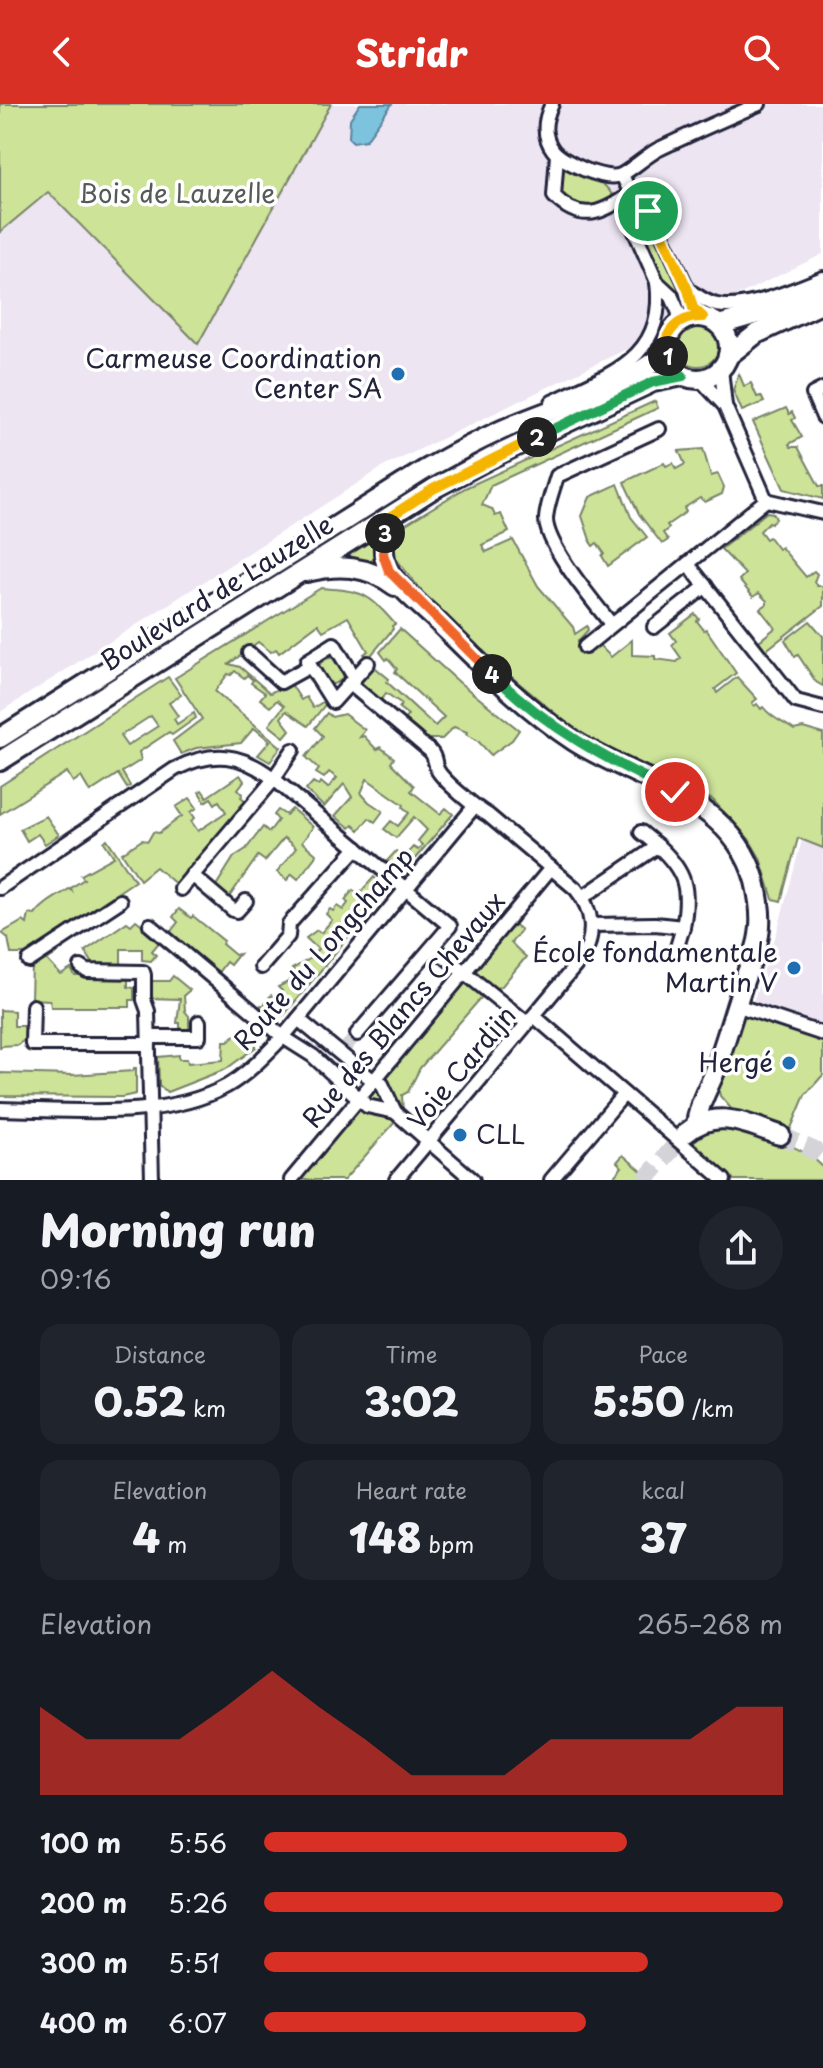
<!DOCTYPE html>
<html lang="en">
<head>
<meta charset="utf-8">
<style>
  body { margin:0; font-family:"Playpen Sans",sans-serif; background:#20242c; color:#f1f3f6; height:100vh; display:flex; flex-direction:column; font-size:30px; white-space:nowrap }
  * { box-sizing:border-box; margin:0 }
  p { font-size:26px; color:#9ea1a6 }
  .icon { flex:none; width:44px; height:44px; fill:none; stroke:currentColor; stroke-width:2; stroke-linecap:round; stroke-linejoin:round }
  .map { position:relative; height:1076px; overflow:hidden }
  .sheet { display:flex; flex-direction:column; background:#171b24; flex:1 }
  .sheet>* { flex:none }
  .pin { position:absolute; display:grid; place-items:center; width:68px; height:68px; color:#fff; margin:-34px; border:4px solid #fff; border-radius:50%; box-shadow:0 2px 8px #0007 }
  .km { position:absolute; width:40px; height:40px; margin:-20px; border-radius:50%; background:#222; color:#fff; font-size:22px; line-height:40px; text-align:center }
  .round { display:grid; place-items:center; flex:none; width:84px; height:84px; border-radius:42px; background:#20242c }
  .head { display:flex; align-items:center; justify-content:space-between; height:136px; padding:0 40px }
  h1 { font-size:44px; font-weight:800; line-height:60px }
  .figures { display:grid; grid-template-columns:repeat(3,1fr); gap:12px; height:136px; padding:8px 40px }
  .figures div { display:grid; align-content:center; border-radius:20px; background:#20242c; text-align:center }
  .figures b { font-size:40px; font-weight:800 }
  .figures small { font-size:22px; font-weight:400 }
  .figures p { font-size:22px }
  .chart { height:224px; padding:16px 40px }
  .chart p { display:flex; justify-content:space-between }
  .chart svg { width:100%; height:144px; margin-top:8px; fill:#d93025; opacity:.7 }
  ul { padding:0 40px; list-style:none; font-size:26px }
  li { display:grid; grid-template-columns:128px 96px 1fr; align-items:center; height:60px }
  li i { height:20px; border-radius:10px; background:#d93025 }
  header { display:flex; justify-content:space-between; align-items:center; height:104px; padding:0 40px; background:#d93025; color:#fff; font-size:36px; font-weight:800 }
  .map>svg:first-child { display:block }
  .built { fill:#ede5f2 }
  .green { fill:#cde398; stroke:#78826a; stroke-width:2; fill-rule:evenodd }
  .water { fill:#7dc3de; stroke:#59839d; stroke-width:2 }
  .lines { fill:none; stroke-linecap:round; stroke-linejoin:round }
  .street-tunnel { stroke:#d3d3d8; stroke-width:12; stroke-dasharray:12 6; stroke-linecap:butt }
  .secondary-tunnel { stroke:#d3d3d8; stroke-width:18; stroke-dasharray:18 9; stroke-linecap:butt }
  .street-casing { stroke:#22223b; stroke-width:18 }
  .secondary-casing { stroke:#22223b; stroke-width:24 }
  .street { stroke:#fff; stroke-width:12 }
  .secondary { stroke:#fff; stroke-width:18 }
  .split-1-casing { stroke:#fff; stroke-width:16 }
  .split-2-casing { stroke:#fff; stroke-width:16 }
  .split-3-casing { stroke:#fff; stroke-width:16 }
  .split-4-casing { stroke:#fff; stroke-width:16 }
  .split-5-casing { stroke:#fff; stroke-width:16 }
  .split-1 { stroke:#f5b400; stroke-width:10 }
  .split-2 { stroke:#22a559; stroke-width:10 }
  .split-3 { stroke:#f5b400; stroke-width:10 }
  .split-4 { stroke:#f0652b; stroke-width:10 }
  .split-5 { stroke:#22a559; stroke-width:10 }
  .poi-dot { fill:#1f6fb2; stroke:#fff; stroke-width:3 }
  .labels { text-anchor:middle; stroke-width:7; stroke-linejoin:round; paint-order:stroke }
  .park-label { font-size:26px; fill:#555c57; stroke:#fff }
  .poi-label { font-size:26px; fill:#22223b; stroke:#fff; text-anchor:end }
  .street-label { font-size:26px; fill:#22223b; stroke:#fff }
</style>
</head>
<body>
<header><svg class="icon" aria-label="back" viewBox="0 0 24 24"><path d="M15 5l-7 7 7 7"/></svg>Stridr<svg class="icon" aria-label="search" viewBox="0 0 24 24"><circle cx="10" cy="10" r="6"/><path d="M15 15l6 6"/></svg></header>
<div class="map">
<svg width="823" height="1076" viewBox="0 0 823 1076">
  <rect width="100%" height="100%" fill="#fff"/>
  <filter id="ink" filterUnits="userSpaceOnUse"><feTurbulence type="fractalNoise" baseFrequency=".0125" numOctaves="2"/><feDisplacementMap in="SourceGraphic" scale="16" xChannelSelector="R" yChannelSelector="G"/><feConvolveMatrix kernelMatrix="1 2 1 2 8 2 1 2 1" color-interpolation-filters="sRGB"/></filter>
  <g filter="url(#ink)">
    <g class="built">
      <path d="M331,0H823V150L383,363L0,608V128L48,87L198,239Z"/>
      <path d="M802,736L823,744V923L752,901L777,828Z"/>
    </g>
    <g class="green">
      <path d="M0,0H331L198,240L48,88L0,128Z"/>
      <path d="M563,62C582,63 603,76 613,92L609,98C590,107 573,104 558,88L560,64Z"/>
      <path d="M640,113H643L649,119L680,185L672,189L658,170L635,122Z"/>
      <circle cx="698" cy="241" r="21"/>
      <path d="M667,263L670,267L339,435L342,430L455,360L475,344L592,297Z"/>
      <path d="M739,270L744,282L751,279L757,293L761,292L764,298L742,307L733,286Z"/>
      <path d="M655,297L658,304L491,381L482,401L492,405L495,412L501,410L509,428L482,441L486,448L513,436L538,482L573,523L575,530L587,522L588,526L578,537L590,547L598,540L611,553L632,536V551L655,552V555L677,558L681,554L672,541L676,537L670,529L695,510L699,515L697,517L704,526L706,525L736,569L715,585L717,589L737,573L757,595L752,599L754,602L757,600L761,605L763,603C773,616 783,617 794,626L803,624L823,630V744L798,734L781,797L773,795L760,754L749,735L713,696L580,630L484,550L424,490L394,452L395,434L401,423L465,384Z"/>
      <path d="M786,304L789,310L792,308L795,314L792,316L802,333L789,340L791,343H798L819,382H823V395L784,385L753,318Z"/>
      <path d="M703,345L711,372L718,370L724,383L722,390L705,398L700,394L684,404L686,408L667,421L669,424L663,429L668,436L662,440L639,410L624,378L664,359L666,362L673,359L676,365L685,360L679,347Z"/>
      <path d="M618,380L631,413L647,433L608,462L602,452L604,449L597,439L593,442L591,439L582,412L590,393Z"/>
      <path d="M767,408L773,409L776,415L771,419L769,418L760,427L766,435L769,433L778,445L781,443L806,473L814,467L817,470L814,478L817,482H823V502L765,547L758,538L775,524L760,505L767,500V497L759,489L753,493L739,476L745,470L721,445Z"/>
      <path d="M375,432L377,450L369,459L344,450Z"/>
      <path d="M325,437L326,445L0,652V639Z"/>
      <path d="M321,484C363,487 367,488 395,520L392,522L393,525L368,555L364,550L368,547L348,513L323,527L318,520L279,549L276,545L271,548L258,538L229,560L240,563L270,589L307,570L291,580L301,596L306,593L313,604L326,596L328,597L308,622L286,607L281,614L290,626L284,633L269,621L284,602L277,596L270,603L260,595L265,589L251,579L253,576L247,571L244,574L235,567L231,571L228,570L215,587L281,643L270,658L258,651L270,637L254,624L241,639L196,644L181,650L173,637L202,615L175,574Z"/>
      <path d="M810,517L823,532V582L816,578L798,551L795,553L785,536Z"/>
      <path d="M400,525L460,579L519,626L512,636L491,651L478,637L466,630L467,628L454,623L442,635H427L404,616L408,611L399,604L402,600L386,589L380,597L357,579L371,560L389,575L387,578L435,622L444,613L395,568L397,565L388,554L386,556L380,548Z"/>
      <circle cx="331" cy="567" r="13"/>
      <path d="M168,573L181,591L169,599L178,612L174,615L177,620L194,609L196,614L172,631L169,628L139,648L141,656L122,668L130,682L127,684L118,670L90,688L81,673L73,678L67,668L0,710V682ZM151,612L158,622L127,642L120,632Z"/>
      <path d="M327,609L332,613L344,610L365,626L360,633L364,632L377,646L380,643L394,654L391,659L414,682L411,687L440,710L446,704L453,710L407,764L402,765L387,757L396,747L404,753L413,743L418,746L422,741L418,737L427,726L414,713L396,734L384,725L391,717L398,722L409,709L403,703L404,701L367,675L361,689L369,698L383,707L375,718L369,714L359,726L353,721L350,724L335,712L352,693L344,680L324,703L306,686L313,678L318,681L321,678L328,684L337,674L329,668L324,674L316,669L319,665L306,653L323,632L315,624Z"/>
      <path d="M240,671L244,677L238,685L243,690L241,693L246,697L250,696L178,782L156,763L140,776L122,749L142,736L148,737L153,728L159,729L182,712L176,703L190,694L197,704L191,708L195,714L191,717L198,727L226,708L219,697L215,700L211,694L205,698L199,688L202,686L207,693Z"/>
      <path d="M292,705L313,723L302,738L316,750L315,753L298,775L292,770L287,776L277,768L296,744L284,734L265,757L258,752L227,796L214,785L234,753L246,745L263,723L269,728L278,716L274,711L278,706L286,711Z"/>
      <path d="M46,712L59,731L45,740L38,730L27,737L20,725Z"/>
      <path d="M107,735L135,777L26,850H11L8,834L2,829L23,817L27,820L29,810L35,811C42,800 57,793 69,785L72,787L71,784L84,775L81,771L114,753L104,738Z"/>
      <path d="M374,773L382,783V792L284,911L272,914L258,904L261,901L263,902L271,891L274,893L282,887L278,883L288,878L295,868L292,865L308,856L318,845L306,834L317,826L321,829L332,816L326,810L330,805L333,807L337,802L343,806L348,799L345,796L353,786L358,791Z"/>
      <path d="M179,805L191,814L193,812L224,837L222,840L235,851L239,850L230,861L226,858L217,870L169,830L178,818L173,813Z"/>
      <path d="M136,816L161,836L152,847L156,851L151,857L142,856V845H121V864L95,863L85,847L127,818L131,821Z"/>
      <path d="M512,819L521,826L511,839L526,853L502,882L486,888L420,964L408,988L402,991L403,1009L344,1076H297Z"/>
      <path d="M55,844L58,849L47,856L61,871L71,865L75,872H128V883L134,884V896H130V903H51L50,896L31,895L32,859Z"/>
      <path d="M173,872L190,886L184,891L185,907L189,912V927H180V919H177L180,895L149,894V877H169Z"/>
      <path d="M752,901L823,923V971L805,991L789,1029L734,1008L720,992L718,979L741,910Z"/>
      <path d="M0,906L14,907V922H26V935L17,941L1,942L0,945Z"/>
      <path d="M241,926L256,938V943L226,965L167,988L159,981L158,953L179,951V955H187L188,959L223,956L224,937H228Z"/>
      <path d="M134,964H136V990L122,993L0,992V969L72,971L133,967Z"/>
      <path d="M727,1021C758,1031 799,1038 823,1063V1076H734L688,1033L693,1028Z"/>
      <path d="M623,1051L652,1076H611L622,1063L617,1058Z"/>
    </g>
    <path class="water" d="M360,0H392L366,36L353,38L349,34L350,15Z"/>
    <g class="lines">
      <path class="street-tunnel" d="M346,943L357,930"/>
      <g class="secondary-tunnel">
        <path d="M780,1031L815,1047L823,1053"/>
        <path d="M645,1076L686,1029"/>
      </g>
      <g class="street-casing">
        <g id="street">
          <path d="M552,0C544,16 542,31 553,46C562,58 606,78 621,71C631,66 645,53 657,46C690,30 725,15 759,0"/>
          <path d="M557,51L554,92C581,120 604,109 631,89"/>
          <path d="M622,71L634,96L655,115L688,186L693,204L703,213"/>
          <path d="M634,96L632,121L657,178L671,191L679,209L678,219"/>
          <path d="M688,186C697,191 706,199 717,201C746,207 796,185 823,174"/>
          <path d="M721,265L725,302"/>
          <path d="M700,275L725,302L766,396"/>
          <path d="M823,285L813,290L823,313"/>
          <path d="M552,298C609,270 667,255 657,178"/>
          <path d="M766,396L823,409"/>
          <path d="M688,460L796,597L823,604"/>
          <path d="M611,520C594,498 546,442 546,415C547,400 553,386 557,372L659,325"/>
          <path d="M654,523L706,482"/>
          <path d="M585,543L766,396"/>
          <path d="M249,549L281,578L310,562"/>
          <path d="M354,573L334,540L307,557L333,598L368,559"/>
          <path d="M349,579L430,647C436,653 434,658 437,665C442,676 477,705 488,711L576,785C593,806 596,831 582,854L396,1076"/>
          <path d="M641,728L658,742"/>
          <path d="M192,771L233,806L237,807L246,797"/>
          <path d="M0,784L175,665C213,646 241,649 274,675L450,822L357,930"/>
          <path d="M181,785L270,680L293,646"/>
          <path d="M583,793L658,742C686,768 690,785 683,823L655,820L591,821"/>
          <path d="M150,821L283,933L313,952L367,1002L395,1008L473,1076"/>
          <path d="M433,843L527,919"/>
          <path d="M677,843L683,823"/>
          <path d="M29,857L120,797"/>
          <path d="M81,863L87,867L143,868L144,871V896L148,907L152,1076"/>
          <path d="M261,863L288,832L289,820L357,744"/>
          <path d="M736,901L823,930"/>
          <path d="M33,902L32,940H149"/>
          <path d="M534,912L724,1076"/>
          <path d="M298,915L370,974L382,980L395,1008"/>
          <path d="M149,933H199V918"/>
          <path d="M0,1005C71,1006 164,1017 227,982C248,970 266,950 283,933L474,703"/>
          <path d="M291,1076L551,764"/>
          <path d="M551,1076L624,990"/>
        </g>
      </g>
      <g class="secondary-casing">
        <g id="secondary">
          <circle cx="698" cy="244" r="31"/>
          <path d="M719,221L781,203L823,183"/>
          <path d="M728,252L756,230L823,199"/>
          <path d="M391,412C385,429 380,447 388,464C394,480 420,501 433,513C478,557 521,602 574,637C638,678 732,693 755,777C759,794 762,815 759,831C757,847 749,862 744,877C734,908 725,939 714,970C707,987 698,1001 696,1021"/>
          <path d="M306,468C339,460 367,461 395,482"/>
          <path d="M0,634L423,367C451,351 480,335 511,322C561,301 625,283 667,248"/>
          <path d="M0,657L433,385L491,354L653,278L683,272"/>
          <path d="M686,1029C717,1003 745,1020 780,1031"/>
        </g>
      </g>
      <use href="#street" class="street"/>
      <use href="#secondary" class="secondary"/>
    </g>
  </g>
  <g class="lines" filter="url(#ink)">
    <g class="split-1-casing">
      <path id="split-1" d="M648,107L655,115L688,186L693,204L703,213C680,212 660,228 668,252"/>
    </g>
    <g class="split-2-casing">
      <path id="split-2" d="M537,333L653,278L683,272L673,263L668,252"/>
    </g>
    <g class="split-3-casing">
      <path id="split-3" d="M385,429L391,412L433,385L537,333"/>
    </g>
    <g class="split-4-casing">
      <path id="split-4" d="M385,429L383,450L389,467L492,570"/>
    </g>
    <g class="split-5-casing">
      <path id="split-5" d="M492,570C549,625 605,655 675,688"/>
    </g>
    <use href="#split-1" class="split-1"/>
    <use href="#split-2" class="split-2"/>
    <use href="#split-3" class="split-3"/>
    <use href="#split-4" class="split-4"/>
    <use href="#split-5" class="split-5"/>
  </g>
  <g class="poi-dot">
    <circle cx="398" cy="270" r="8"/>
    <circle cx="794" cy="864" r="8"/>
    <circle cx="789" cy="959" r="8"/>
    <circle cx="460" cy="1031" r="8"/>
  </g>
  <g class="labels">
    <g class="park-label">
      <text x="177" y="99">Bois de Lauzelle</text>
    </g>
    <g class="poi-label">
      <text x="382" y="264">Carmeuse Coordination<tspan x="382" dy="30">Center SA</tspan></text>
      <text x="778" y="858">École fondamentale<tspan x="778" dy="30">Martin V</tspan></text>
      <text x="773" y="968">Hergé</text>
      <text x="476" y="1040" text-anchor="start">CLL</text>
    </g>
    <g class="street-label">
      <text transform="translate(217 489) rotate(-32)" y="9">Boulevard de Lauzelle</text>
      <text transform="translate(324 845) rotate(-49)" y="9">Route du Longchamp</text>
      <text transform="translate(404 906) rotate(-50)" y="9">Rue des Blancs Chevaux</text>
      <text transform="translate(462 964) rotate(-50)" y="9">Voie Cardijn</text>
    </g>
  </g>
</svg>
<div class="pin" style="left:648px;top:107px;background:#1e9e55"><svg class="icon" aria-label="arrive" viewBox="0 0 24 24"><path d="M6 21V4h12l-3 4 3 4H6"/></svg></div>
<div class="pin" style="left:675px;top:688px;background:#d93025"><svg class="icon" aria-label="check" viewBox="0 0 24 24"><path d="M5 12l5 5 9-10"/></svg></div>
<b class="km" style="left:668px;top:252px">1</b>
<b class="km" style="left:537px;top:333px">2</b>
<b class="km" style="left:385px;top:429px">3</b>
<b class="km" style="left:492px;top:570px">4</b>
</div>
<section class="sheet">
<div class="head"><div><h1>Morning run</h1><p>09:16</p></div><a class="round"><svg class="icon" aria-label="share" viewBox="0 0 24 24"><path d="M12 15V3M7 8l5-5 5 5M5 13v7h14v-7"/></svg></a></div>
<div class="figures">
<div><p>Distance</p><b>0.52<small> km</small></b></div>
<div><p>Time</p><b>3:02</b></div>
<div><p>Pace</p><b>5:50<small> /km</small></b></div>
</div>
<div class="figures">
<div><p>Elevation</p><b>4<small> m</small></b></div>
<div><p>Heart rate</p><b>148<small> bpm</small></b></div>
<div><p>kcal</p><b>37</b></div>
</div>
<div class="chart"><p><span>Elevation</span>265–268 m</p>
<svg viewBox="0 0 160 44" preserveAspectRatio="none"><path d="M0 44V17L10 27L20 27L30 27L40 17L50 6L60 17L70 27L80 38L90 38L100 38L110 27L120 27L130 27L140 27L150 17L160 17V44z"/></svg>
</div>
<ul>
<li><b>100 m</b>5:56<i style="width:70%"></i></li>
<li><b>200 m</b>5:26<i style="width:100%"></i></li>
<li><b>300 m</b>5:51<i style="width:74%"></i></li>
<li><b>400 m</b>6:07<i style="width:62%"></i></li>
</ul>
</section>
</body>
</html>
